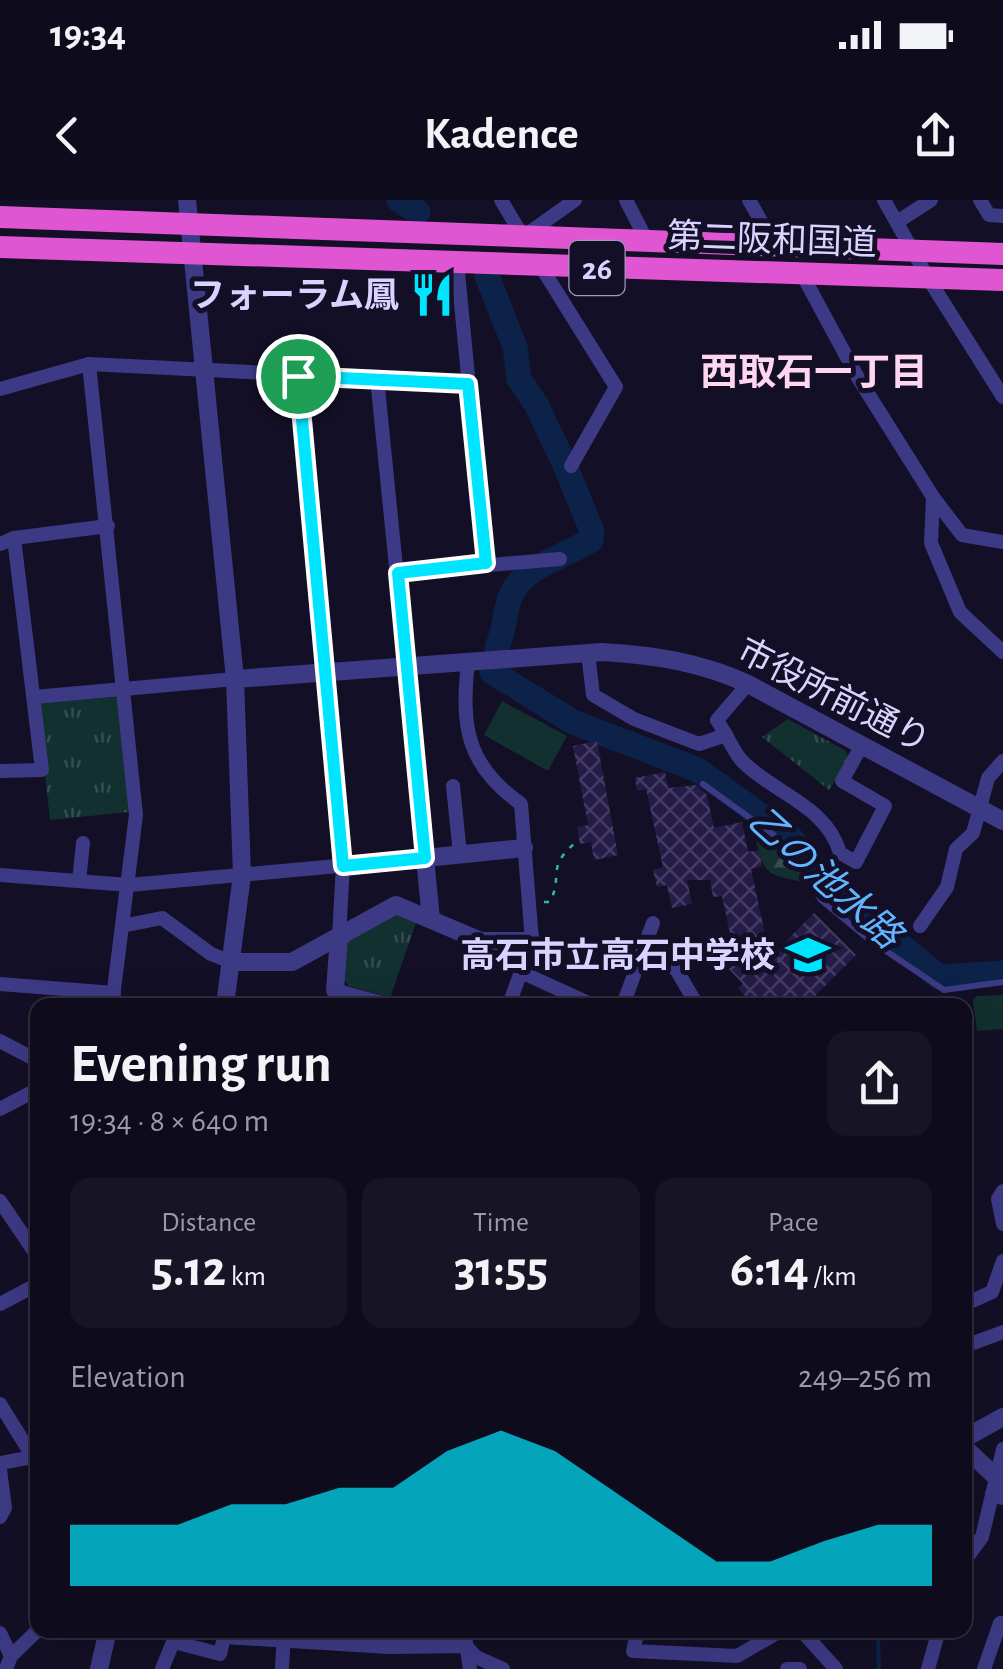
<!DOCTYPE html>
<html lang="en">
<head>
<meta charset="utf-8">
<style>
  body { margin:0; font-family:"Alegreya Sans","Noto Sans JP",sans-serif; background:#171425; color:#f1f3f6; height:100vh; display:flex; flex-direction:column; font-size:38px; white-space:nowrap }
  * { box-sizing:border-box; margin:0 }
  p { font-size:32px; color:#9b9ba3 }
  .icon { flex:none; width:55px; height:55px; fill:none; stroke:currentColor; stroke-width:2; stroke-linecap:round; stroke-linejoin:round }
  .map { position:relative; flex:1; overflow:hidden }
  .details { position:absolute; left:30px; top:798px; width:942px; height:640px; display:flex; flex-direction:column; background:#0e0b1c; border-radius:20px; box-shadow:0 10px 40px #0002,0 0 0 2px #2e2b3b }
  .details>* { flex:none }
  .pin { position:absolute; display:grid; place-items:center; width:85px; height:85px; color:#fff; margin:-42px; border:5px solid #fff; border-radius:50%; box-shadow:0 2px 10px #0007 }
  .round { display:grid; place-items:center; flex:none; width:105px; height:105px; border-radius:20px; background:#171425 }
  .overview { display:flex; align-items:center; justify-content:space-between; height:170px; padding:0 40px }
  h1 { font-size:55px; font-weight:700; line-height:75px }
  .figures { display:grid; grid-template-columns:repeat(3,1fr); gap:15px; height:170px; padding:10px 40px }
  .figures div { display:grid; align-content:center; border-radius:20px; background:#171425; text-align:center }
  .figures b { font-size:50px; font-weight:700 }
  .figures small { font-size:28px; font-weight:400 }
  .figures p { font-size:28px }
  .chart { height:280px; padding:20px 40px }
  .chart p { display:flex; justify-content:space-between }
  .chart svg { width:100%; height:180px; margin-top:10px; fill:#00e5ff; opacity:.7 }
  .status { display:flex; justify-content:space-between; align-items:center; height:70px; padding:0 50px; background:#0e0b1c; direction:ltr }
  .status svg { height:28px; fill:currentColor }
  header { display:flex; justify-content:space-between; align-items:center; height:130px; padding:0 40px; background:#0e0b1c; font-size:45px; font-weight:700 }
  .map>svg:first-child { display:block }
  .grass { fill:#12302f }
  .forest { fill:url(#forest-firs) }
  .park { fill:url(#park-tufts) }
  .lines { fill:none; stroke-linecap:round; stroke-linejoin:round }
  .stream { stroke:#0c2248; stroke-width:4 }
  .river { stroke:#0c2248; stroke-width:25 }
  .building { fill:url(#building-cross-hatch) }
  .path { stroke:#2fb8b0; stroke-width:2.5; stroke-dasharray:5 8; stroke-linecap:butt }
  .service { stroke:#3d3a85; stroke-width:6 }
  .minor { stroke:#3d3a85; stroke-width:14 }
  .tertiary { stroke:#3d3a85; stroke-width:18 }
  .trunk { stroke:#e055d1; stroke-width:22 }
  .route-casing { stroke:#fff; stroke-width:20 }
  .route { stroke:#00e5ff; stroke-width:12 }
  .labels { text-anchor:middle; stroke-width:10; stroke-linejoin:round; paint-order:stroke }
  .shield { fill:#130f26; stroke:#9e99be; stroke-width:2.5 }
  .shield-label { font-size:32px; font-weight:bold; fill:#d9d4ff }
  .street-label { font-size:35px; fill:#d9d4ff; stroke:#130f26 }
  .poi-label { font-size:35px; font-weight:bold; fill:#d9d4ff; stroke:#130f26; text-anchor:end }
  .neighbourhood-label { font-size:38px; font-weight:bold; fill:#ffd6f0; stroke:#130f26 }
  .water-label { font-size:38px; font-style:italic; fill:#62b6ff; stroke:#130f26 }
</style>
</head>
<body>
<div class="status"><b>19:34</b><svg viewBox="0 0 49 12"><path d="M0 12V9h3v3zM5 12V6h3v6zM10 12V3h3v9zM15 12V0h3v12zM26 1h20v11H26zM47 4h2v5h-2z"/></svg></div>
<header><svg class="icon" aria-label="back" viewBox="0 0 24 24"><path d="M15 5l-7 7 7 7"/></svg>Kadence<svg class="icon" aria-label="share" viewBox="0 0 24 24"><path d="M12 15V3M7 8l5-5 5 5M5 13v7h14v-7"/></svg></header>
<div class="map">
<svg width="1003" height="1469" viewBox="0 0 1003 1469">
  <defs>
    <pattern id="forest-firs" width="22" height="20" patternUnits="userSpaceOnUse" patternTransform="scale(2.5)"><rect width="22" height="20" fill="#12302f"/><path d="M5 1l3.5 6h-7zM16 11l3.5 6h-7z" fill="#344d4e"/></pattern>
    <pattern id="park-tufts" width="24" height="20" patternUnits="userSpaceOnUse" patternTransform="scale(2.5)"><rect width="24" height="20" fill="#12302f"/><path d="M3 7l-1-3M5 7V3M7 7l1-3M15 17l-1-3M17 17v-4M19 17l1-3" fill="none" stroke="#344d4e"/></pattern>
    <pattern id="building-cross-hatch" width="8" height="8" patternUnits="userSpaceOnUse" patternTransform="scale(2.5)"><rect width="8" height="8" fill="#241b47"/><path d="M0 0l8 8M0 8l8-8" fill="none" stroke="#433b63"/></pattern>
  </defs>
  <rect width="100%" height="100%" fill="#130f26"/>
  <g class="grass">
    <path d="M502,501L567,536L548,571L484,535Z"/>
    <path d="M1003,795V829L977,831L973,800L977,796Z"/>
  </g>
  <path class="forest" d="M756,639L781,647L805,679L803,682C767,674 764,676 756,639Z"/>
  <g class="park">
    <path d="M119,497L129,612L50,620L37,503Z"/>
    <path d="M788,519L846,551L849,559L829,590L762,537Z"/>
    <path d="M391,714L417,720L390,798L348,785L342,778L345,740Z"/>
  </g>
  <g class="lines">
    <path class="stream" d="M878,1430L879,1469"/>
    <g class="river">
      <path d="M399,0L418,12"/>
      <path d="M487,76L515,147L519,179L536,204L564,263L592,331L591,340C567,356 524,366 512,393C503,410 506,430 497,447"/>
      <path d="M492,472L573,522L698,570L790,637L829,686L939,777L1003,773"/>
    </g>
  </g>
  <g class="building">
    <path d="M597,541L618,655L594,660L591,642L580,644L577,627L588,625L573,546Z"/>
    <path d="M665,572L668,588L696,585L707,595L714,628L742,622L748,652L759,650L762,666L751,669L770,757L814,713L856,755L806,805H754L738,788L743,784L729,769L734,765L725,755L733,748L722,696L713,697L710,680H687L692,704L672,708L667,685L657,687L653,670L663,667L646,589L637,591L635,578Z"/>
  </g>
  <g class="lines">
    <path class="path" d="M544,702H550C564,673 545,669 576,642"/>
    <path class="service" d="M703,584L786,644L821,700L867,738L944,790L1003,782"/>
    <g class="minor">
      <path d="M501,0L523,37L575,0"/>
      <path d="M626,0L647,41"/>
      <path d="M749,0L775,46"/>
      <path d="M884,0L928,78L1003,197"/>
      <path d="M980,0L989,15L1003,16"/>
      <path d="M897,22L931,0"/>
      <path d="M457,62L486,363"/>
      <path d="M540,65L616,187L571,266"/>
      <path d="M803,76L857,176L933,297L931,343L960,412L1003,452"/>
      <path d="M89,164L136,615L112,805"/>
      <path d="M298,176L343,665L339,737"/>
      <path d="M377,178L406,467"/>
      <path d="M0,189L89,164L468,183"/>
      <path d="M933,297L962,335L1003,342"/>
      <path d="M0,344L14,338L108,326"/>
      <path d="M398,373L560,359"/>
      <path d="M588,453L593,495L634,519L699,544L726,535C731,544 736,555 743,562C775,594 827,606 840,653L856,662L885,606L842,581L862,545"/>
      <path d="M468,462C461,526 466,565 521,604L532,741L509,805"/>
      <path d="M34,497L235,479"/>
      <path d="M726,535L717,520L748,484"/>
      <path d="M0,571L42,570L14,338"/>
      <path d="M453,586L460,654"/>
      <path d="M0,675L129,685L425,658"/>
      <path d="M79,681L83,643"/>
      <path d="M122,726L162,718L211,754L232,762"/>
      <path d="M920,726L947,687L956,649L973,633L988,578L1003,561"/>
      <path d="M642,754L676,769L697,805"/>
      <path d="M523,773L593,805"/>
      <path d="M0,784L114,793"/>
      <path d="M334,805L335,790L389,805"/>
      <path d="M623,805L653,723"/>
      <path d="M0,841L38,861"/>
      <path d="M0,909L38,889"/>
      <path d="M1003,991L998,999L1003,1024"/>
      <path d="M0,1001L38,1057"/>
      <path d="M0,1104L38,1084"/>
      <path d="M965,1104L992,1092L1003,1061"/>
      <path d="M965,1146L1003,1132"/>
      <path d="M0,1204L33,1257"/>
      <path d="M0,1263L38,1256"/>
      <path d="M0,1270L5,1308L0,1317"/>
      <path d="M965,1360L982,1337L1003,1249"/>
      <path d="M464,1430L470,1469"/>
      <path d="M638,1430L633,1451L737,1456L782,1430"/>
      <path d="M801,1430L836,1469"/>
      <path d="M0,1433L11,1456"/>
      <path d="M174,1442L220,1454L224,1437L389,1447L466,1446L476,1457L503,1469"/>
      <path d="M6,1469L11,1456L38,1430"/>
      <path d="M162,1469L178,1430"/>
      <path d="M282,1469L284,1430"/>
      <path d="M787,1469H800"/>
      <path d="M928,1469L939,1430"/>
      <path d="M984,1469L1000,1423L1003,1424"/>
    </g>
    <g class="tertiary">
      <path d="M187,0L235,479L242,675L225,805"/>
      <path d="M406,467L431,719"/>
      <path d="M235,479L602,452C653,455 701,462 748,484L1003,621"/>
      <path d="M425,658L524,648"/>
      <path d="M232,762H292L396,705L481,741H532"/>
      <path d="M335,790L339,737"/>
      <path d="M965,1238L1003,1217"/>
      <path d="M965,1248L998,1279"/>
      <path d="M994,1294L1003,1296"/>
      <path d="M99,1469L108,1430"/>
    </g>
    <g class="trunk">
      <path d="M0,17L1003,54"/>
      <path d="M0,47L1003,80"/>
    </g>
  </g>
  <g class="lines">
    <g class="route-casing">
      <path id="route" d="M298,176L468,184L486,363L398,373L425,658L343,666Z"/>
    </g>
    <use href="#route" class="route"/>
  </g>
  <defs>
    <g id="restaurant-bare" transform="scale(3.45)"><path d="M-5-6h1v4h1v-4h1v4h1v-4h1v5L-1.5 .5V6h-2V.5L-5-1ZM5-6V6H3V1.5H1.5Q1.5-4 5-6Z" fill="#00e5ff" stroke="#130f26" stroke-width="2.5" paint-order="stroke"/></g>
    <g id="school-bare" transform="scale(3.45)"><path d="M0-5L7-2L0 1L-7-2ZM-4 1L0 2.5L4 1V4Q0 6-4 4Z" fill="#00e5ff" stroke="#130f26" stroke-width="2.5" paint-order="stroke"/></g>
  </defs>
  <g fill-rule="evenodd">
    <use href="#restaurant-bare" x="432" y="95"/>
    <use href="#school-bare" x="808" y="755"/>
  </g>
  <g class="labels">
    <rect class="shield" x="569.5" y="41" width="55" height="54" rx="8"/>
    <g class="shield-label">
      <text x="597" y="79">26</text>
    </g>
    <g class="street-label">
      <text transform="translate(772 39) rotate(2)" y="12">第二阪和国道</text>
      <text transform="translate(834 495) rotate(27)" y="12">市役所前通り</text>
    </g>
    <g class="poi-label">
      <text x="399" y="107">フォーラム鳳</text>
      <text x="775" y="767">高石市立高石中学校</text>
    </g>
    <g class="neighbourhood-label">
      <text x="814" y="185">西取石一丁目</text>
    </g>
    <g class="water-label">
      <text transform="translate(825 677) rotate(42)" y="13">乙の池水路</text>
    </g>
  </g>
</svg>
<div class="pin" style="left:298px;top:176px;background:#1e9e55"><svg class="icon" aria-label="arrive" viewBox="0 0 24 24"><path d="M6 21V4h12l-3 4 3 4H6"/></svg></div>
<section class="details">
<div class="overview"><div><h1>Evening run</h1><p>19:34 · 8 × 640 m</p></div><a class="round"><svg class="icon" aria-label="share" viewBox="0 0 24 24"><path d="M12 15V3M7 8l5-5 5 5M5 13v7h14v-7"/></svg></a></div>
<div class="figures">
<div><p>Distance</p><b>5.12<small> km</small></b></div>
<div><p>Time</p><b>31:55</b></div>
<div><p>Pace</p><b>6:14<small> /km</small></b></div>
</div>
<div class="chart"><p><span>Elevation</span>249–256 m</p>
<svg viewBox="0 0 160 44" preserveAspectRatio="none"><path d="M0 44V29L10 29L20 29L30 24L40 24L50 20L60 20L70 11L80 6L90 11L100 20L110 29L120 38L130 38L140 33L150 29L160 29V44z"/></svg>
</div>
</section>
</div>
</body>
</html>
